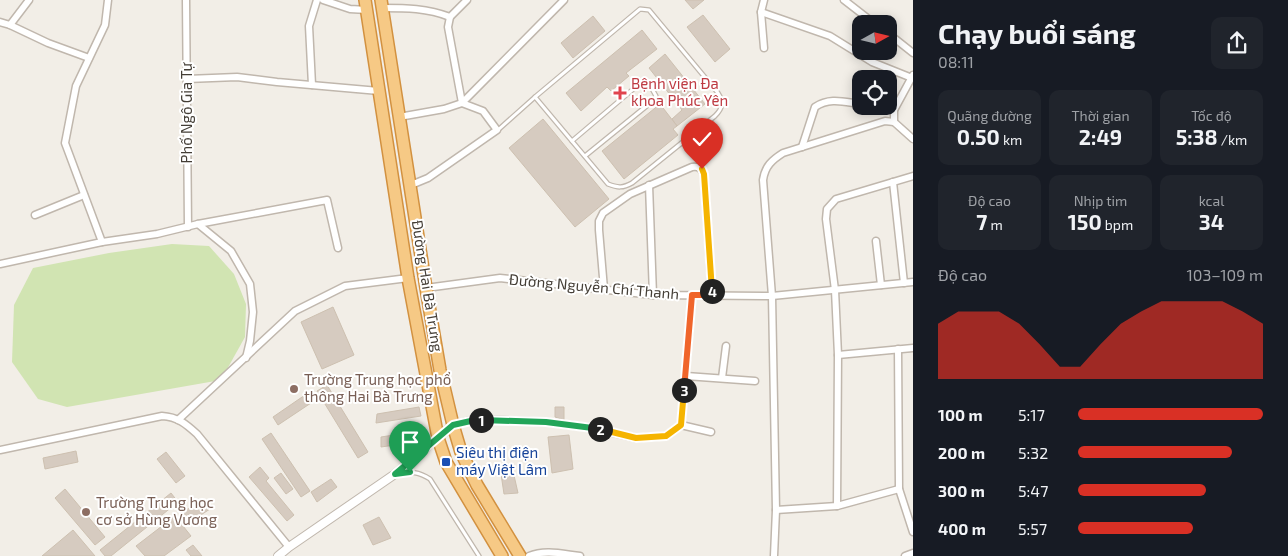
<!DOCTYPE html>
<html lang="vi">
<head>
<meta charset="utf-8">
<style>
  body { margin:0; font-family:"Exo 2",sans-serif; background:#20242c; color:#f1f3f6; height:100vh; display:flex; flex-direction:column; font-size:19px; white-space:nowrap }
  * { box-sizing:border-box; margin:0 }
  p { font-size:16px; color:#9ea1a6 }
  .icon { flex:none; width:28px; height:28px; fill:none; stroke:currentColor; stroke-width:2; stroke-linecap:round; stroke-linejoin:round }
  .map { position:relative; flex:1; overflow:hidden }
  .panel { display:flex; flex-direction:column; background:#171b24; width:375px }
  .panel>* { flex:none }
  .needle { width:32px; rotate:82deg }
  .fabs { position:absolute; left:852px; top:15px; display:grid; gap:10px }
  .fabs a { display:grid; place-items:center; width:45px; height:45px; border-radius:10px; background:#171b24; box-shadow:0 2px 12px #0003; font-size:25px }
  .pin { position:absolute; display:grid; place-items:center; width:42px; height:42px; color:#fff; margin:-51px -21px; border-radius:50% 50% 50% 0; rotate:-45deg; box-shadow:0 0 5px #0007 }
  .pin .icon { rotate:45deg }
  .km { position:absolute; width:25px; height:25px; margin:-12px; border-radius:50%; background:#222; color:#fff; font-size:14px; line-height:25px; text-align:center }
  .round { display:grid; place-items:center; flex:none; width:52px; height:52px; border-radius:10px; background:#20242c }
  .summary { display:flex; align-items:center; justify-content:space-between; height:85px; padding:0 25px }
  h1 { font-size:28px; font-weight:700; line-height:38px }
  .stats { display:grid; grid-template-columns:repeat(3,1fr); gap:8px; height:85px; padding:5px 25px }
  .stats div { display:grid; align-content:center; border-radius:10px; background:#20242c; text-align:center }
  .stats b { font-size:21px; font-weight:700 }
  .stats small { font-size:14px; font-weight:400 }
  .stats p { font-size:14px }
  .chart { height:140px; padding:10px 25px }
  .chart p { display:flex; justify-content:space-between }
  .chart svg { width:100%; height:90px; margin-top:5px; fill:#d93025; opacity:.7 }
  ul { padding:0 25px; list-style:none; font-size:16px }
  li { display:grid; grid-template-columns:80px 60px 1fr; align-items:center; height:38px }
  li i { height:12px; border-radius:6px; background:#d93025 }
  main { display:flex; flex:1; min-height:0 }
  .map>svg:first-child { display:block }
  .green { fill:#d1e4b2 }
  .building { fill:#d6cbc0; stroke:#cdc0b0 }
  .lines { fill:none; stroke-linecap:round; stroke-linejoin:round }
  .service-casing { stroke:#c0b7ad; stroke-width:5.5 }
  .minor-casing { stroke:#c0b7ad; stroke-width:9 }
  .tertiary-casing { stroke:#c0b7ad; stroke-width:10 }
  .trunk-casing { stroke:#d29140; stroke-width:14 }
  .service { stroke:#fff; stroke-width:3 }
  .minor { stroke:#fff; stroke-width:6 }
  .tertiary { stroke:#fff; stroke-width:8 }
  .trunk { stroke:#f6c985; stroke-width:11 }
  .split-1-casing { stroke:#fff; stroke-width:10 }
  .split-2-casing { stroke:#fff; stroke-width:10 }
  .split-3-casing { stroke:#fff; stroke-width:10 }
  .split-4-casing { stroke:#fff; stroke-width:10 }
  .split-5-casing { stroke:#fff; stroke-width:10 }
  .split-1 { stroke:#22a559; stroke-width:6 }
  .split-2 { stroke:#22a559; stroke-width:6 }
  .split-3 { stroke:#f5b400; stroke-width:6 }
  .split-4 { stroke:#f0652b; stroke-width:6 }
  .split-5 { stroke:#f5b400; stroke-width:6 }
  .health-dot { fill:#e0444e; stroke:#fff; stroke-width:2 }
  .education-dot { fill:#8d6e63; stroke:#fff; stroke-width:2 }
  .transit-dot { fill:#1a4fb4; stroke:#fff; stroke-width:2 }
  .labels { text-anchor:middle; stroke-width:4; stroke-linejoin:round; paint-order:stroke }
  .health-label { font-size:15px; fill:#be3a42; stroke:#fff; text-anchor:start }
  .street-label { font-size:15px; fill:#443e36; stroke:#fff }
  .education-label { font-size:15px; fill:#785e54; stroke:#fff; text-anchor:start }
  .transit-label { font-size:15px; fill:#164399; stroke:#fff; text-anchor:start }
</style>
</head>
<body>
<main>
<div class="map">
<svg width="913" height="556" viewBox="0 0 913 556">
  <rect width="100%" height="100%" fill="#f2eee7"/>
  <path class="green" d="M172,244L209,246L234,274L246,304L245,337L221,380L67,407L38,399L12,362L14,305L33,268L109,253Z"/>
  <g class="building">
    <path d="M685,0H704L693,9Z"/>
    <path d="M703,15L730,49L715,62L687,27Z"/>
    <path d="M593,16L605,31L573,58L561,43Z"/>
    <path d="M642,30L657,49L626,73L629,76L611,91L607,87L581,111L566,93Z"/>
    <path d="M665,54L705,104L677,126L672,119L682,110L649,68Z"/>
    <path d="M660,104L677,126L673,129L678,135L624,179L602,151Z"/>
    <path d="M543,119L609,199L575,227L509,148Z"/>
    <path d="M333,307L354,355L322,369L301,322Z"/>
    <path d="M327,385L368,452L358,458L317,391Z"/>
    <path d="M305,395L311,403L278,425L273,417Z"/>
    <path d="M419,407L421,416L376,423L377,414Z"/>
    <path d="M555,407H564V420L555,417Z"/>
    <path d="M413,432L415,442L381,447V437Z"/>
    <path d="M271,433L310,491L301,497L262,439Z"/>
    <path d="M569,435L573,469L552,473L548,437Z"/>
    <path d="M76,451L78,462L45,469L43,458Z"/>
    <path d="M166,452L185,476L176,483L157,459Z"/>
    <path d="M260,467L269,478L266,481L294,515L287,521L249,477Z"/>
    <path d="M513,471L518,493L504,494L501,474Z"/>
    <path d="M281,473L293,489L286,494L274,478Z"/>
    <path d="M331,479L337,487L317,502L311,492Z"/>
    <path d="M65,489L105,537L95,545L55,498Z"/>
    <path d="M171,493L178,502L111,556H105L100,550Z"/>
    <path d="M203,499L210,509L190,522L183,512Z"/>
    <path d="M175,516L191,536L164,556H145L136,546Z"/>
    <path d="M379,517L391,538L373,545L363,525Z"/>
    <path d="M73,530L95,556H42Z"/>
    <path d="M193,545L202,556H191L186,550Z"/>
  </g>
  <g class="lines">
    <g class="service-casing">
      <g id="service">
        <path d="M640,9L649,10L718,93C724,102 723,108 715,116L632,183C623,188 618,188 608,184L535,97Z"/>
        <path d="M498,130L535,97"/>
        <path d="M572,141L638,85L643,83L651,87L656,96L654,100L585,156"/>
        <path d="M398,474C411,471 419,472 430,479L479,556"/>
      </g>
    </g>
    <g class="minor-casing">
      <g id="minor">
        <path d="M186,0L188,227"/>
        <path d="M323,0L350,9L367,10"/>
        <path d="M844,0L875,24"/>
        <path d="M382,8C406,8 427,8 450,17L467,0"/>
        <path d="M761,12L830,36L872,62L912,78"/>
        <path d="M0,22L10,25L48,43L89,58"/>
        <path d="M10,25L29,0"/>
        <path d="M889,34L913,53"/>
        <path d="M764,48L761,12L764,0"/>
        <path d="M187,79L237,77L277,82L379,91"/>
        <path d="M312,85L309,26L317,0"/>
        <path d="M872,106L894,110"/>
        <path d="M399,117L444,109L462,103L564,0"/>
        <path d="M894,122V110L913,75"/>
        <path d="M802,147L815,107C830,97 844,102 861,104"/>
        <path d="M893,182L904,283"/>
        <path d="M411,185L428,178L497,130L483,111L462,103L448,27L450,17"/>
        <path d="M649,185L653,295"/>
        <path d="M35,215L84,195"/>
        <path d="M198,224L231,251L250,284L253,312L250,341L246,358"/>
        <path d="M876,241L881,285"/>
        <path d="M102,242L65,143L76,86L105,25L108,0"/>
        <path d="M0,264L102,242L157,234L198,224L327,200L338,248"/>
        <path d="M426,288L500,278L653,295L772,296L913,282"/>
        <path d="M604,289L599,230V221L603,213L630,194L692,167C699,166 701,168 704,174L712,295"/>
        <path d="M898,349L899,489L913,532"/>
        <path d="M838,355L913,348"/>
        <path d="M686,376L755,381"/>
        <path d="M722,378L726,346"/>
        <path d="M178,420L295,311L345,286L408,278"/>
        <path d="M453,425L475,419L546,422L593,428L636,438L666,436L681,425L692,295"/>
        <path d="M681,425L711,432"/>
        <path d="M0,450L162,416C178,417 186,424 197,434L289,547"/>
        <path d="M837,506L838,355L835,290L826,219L827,209L836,199L913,176"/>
        <path d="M776,510L837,506L899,489"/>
        <path d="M529,556C545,549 563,554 580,556"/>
        <path d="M774,556L776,510L772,296L763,180C765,166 772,160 783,153L885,121L894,122L913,139"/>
        <path d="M905,556L913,553"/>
      </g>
    </g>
    <g class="tertiary-casing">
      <path id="tertiary" d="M278,556L289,547L395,474L453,425"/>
    </g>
    <g class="trunk-casing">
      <g id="trunk">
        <path d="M365,0L408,278L438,438L446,462L502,556"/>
        <path d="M381,0L426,288L440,370L453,425L461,452L477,485L520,556"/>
      </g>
    </g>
    <use href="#service" class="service"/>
    <use href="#minor" class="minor"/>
    <use href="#tertiary" class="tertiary"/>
    <use href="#trunk" class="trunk"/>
  </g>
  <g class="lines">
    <g class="split-1-casing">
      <path id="split-1" d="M410,472L395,474L453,425L475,420H481"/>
    </g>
    <g class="split-2-casing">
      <path id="split-2" d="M481,420L546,422L600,429"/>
    </g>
    <g class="split-3-casing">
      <path id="split-3" d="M600,429L636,438L666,436L681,425L684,390"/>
    </g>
    <g class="split-4-casing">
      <path id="split-4" d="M684,390L692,295H712V291"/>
    </g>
    <g class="split-5-casing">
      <path id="split-5" d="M702,169L704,174L712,291"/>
    </g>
    <use href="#split-1" class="split-1"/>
    <use href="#split-2" class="split-2"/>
    <use href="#split-3" class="split-3"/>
    <use href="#split-4" class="split-4"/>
    <use href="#split-5" class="split-5"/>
  </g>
  <path class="health-dot" d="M617.5 85.5h5v5h5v5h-5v5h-5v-5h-5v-5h5z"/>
  <g class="education-dot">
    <circle cx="294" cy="389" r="5"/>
    <circle cx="86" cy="512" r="5"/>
  </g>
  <rect class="transit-dot" x="441" y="457" width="10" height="10" rx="2.5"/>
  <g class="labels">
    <g class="health-label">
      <text x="631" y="89">Bệnh viện Đa<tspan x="631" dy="17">khoa Phúc Yên</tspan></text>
    </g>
    <g class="street-label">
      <text transform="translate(187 113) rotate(-90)" y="5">Phố Ngô Gia Tự</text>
      <text transform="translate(427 286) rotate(81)" y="5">Đường Hai Bà Trưng</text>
      <text transform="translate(594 287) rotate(5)" y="5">Đường Nguyễn Chí Thanh</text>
    </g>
    <g class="education-label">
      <text x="304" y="385">Trường Trung học phổ<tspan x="304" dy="17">thông Hai Bà Trưng</tspan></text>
      <text x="96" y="508">Trường Trung học<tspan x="96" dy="17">cơ sở Hùng Vương</tspan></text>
    </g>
    <g class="transit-label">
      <text x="456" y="458">Siêu thị điện<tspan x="456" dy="17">máy Việt Lâm</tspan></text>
    </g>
  </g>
</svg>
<div class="fabs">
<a><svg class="needle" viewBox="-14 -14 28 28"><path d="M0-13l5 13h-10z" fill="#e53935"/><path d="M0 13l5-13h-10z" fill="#9ea1a6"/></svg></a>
<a><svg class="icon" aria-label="locate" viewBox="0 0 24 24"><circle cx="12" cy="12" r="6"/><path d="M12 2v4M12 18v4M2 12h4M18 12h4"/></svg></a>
</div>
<div class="pin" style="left:410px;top:472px;background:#1e9e55"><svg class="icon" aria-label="arrive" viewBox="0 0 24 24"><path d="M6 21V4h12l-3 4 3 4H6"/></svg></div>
<div class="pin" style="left:702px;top:169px;background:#d93025"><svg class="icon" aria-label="check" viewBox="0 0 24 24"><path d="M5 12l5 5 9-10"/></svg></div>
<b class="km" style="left:481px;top:420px">1</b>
<b class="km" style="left:600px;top:429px">2</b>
<b class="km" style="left:684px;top:390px">3</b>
<b class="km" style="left:712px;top:291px">4</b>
</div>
<section class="panel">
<div class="summary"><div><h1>Chạy buổi sáng</h1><p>08:11</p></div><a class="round"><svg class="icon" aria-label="share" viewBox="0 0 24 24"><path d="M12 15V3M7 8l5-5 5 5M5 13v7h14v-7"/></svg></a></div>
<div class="stats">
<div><p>Quãng đường</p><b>0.50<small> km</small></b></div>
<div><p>Thời gian</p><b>2:49</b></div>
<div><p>Tốc độ</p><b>5:38<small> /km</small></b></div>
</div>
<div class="stats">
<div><p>Độ cao</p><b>7<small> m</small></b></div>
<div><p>Nhịp tim</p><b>150<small> bpm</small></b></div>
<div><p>kcal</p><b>34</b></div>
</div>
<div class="chart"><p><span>Độ cao</span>103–109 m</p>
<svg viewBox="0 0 160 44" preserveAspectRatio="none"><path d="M0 44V17L10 11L20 11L30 11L40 17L50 27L60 38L70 38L80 27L90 17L100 11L110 6L120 6L130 6L140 6L150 11L160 17V44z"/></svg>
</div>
<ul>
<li><b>100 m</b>5:17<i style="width:100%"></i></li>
<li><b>200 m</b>5:32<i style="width:83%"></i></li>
<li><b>300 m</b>5:47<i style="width:69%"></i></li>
<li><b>400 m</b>5:57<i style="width:62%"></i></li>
</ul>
</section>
</main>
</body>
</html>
